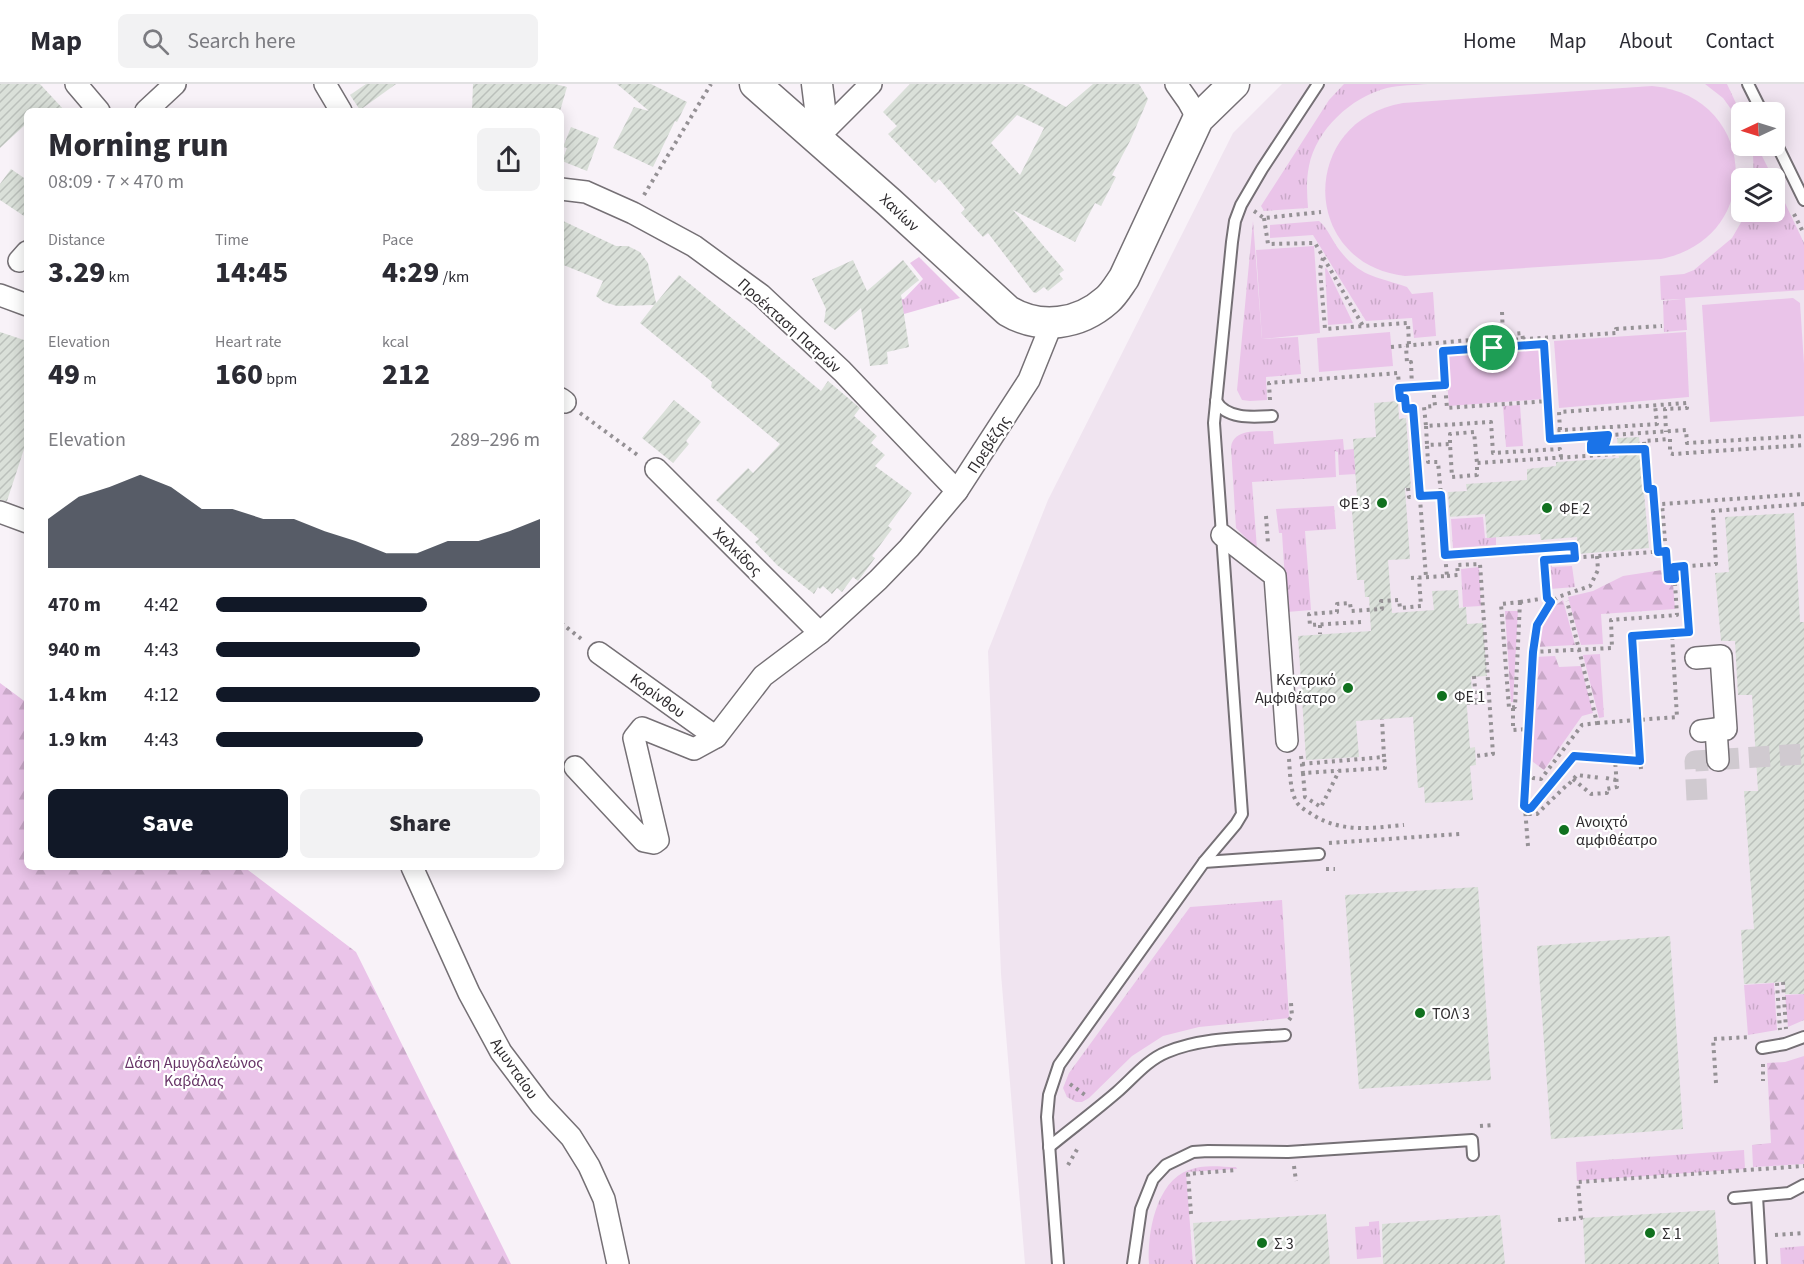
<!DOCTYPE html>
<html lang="en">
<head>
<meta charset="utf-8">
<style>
  body { margin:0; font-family:"Source Sans 3",sans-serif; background:#f2f2f3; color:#2b2b33; height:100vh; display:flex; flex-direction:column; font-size:22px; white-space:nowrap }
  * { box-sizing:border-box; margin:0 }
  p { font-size:20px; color:#7c7c81 }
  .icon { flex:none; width:33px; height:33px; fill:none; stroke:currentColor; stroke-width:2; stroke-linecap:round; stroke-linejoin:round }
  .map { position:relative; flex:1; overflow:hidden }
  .sheet { position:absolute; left:24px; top:24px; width:540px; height:762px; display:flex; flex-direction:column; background:#fff; border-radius:9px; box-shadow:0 3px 15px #0003 }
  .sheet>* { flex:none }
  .needle { width:39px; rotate:266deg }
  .fabs { position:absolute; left:1731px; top:18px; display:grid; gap:12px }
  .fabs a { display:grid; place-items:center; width:54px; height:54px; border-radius:9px; background:#fff; box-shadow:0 3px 15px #0003; font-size:30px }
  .pin { position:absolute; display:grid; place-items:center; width:51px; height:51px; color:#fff; margin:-26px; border:3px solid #fff; border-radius:50%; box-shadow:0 2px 6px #0007 }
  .round { display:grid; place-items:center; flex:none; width:63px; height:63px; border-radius:9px; background:#f2f2f3 }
  .headline { display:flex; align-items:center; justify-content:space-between; height:102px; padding:0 24px }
  h1 { font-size:33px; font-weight:800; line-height:45px }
  .stats { display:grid; grid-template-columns:repeat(3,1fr); gap:9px; height:102px; padding:6px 24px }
  .stats div { display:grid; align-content:center }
  .stats b { font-size:30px; font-weight:800 }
  .stats small { font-size:16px; font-weight:400 }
  .stats p { font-size:16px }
  .chart { height:168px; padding:12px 24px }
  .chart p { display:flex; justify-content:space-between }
  .chart svg { width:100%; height:108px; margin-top:6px; fill:#111827; opacity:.7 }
  .cta { display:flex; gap:12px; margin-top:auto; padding:12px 24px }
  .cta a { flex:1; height:69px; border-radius:9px; background:#111827; color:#fff; font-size:24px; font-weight:800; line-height:69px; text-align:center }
  .cta a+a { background:#f2f2f3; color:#2b2b33 }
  ul { padding:0 24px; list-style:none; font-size:20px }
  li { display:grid; grid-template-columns:96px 72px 1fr; align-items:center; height:45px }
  li i { height:15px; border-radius:8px; background:#111827 }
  header { display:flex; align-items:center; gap:36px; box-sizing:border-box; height:84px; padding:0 30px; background:#fff; border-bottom:2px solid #e1e1e2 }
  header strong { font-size:28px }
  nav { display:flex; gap:33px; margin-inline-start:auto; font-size:21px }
  .search { width:420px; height:54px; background:#f2f2f3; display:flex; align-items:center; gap:15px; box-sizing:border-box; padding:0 21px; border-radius:9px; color:#7c7c81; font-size:22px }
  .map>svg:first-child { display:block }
  .built { fill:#f0e4f0; fill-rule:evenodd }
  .grass { fill:url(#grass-tufts) }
  .forest { fill:url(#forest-firs) }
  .park { fill:#eac4e9 }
  .building { fill:url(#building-hatch); fill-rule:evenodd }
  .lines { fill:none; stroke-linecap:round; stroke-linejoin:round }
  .street-tunnel { stroke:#d0cad0; stroke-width:21; stroke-dasharray:21 10; stroke-linecap:butt }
  .lane-casing { stroke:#757075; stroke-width:14 }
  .street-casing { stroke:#757075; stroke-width:24 }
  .secondary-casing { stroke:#757075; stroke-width:33 }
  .path { stroke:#959195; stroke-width:4; stroke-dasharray:3 4.5; stroke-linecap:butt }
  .lane { stroke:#fff; stroke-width:10 }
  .street { stroke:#fff; stroke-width:21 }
  .secondary { stroke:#fff; stroke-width:30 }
  .route-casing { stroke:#fff; stroke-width:12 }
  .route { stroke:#1a73e8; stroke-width:8 }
  .poi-dot { fill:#11711f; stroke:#fff; stroke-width:2 }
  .labels { text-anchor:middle; stroke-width:4.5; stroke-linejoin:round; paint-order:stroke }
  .street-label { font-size:16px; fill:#2f2c2f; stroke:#fff }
  .poi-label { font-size:16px; fill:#2f2c2f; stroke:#fff; text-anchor:start }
  .park-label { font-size:16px; fill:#673467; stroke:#fff }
</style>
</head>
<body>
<header>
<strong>Map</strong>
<div class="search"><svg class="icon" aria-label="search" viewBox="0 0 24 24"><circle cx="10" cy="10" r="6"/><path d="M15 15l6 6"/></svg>Search here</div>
<nav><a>Home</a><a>Map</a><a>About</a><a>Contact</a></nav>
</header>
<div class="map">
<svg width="1804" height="1180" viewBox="0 0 1804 1180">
  <defs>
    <pattern id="grass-tufts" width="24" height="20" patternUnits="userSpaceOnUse" patternTransform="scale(1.5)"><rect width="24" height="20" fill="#eac4e9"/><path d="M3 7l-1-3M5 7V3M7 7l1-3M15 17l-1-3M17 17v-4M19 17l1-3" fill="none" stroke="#c9a9c8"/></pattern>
    <pattern id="forest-firs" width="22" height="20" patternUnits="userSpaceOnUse" patternTransform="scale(1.5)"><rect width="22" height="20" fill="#eac4e9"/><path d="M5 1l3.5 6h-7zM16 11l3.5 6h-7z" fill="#c9a9c8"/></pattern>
    <pattern id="building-hatch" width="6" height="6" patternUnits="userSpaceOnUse" patternTransform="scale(1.5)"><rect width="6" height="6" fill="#dae0d9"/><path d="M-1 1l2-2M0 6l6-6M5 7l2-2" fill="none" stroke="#bbc0bb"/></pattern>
  </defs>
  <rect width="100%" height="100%" fill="#f8f2f8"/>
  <path class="built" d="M1282,0H1804V1180H1025L1001,890L988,567L1048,416L1233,49ZM1742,28H1774V62H1742ZM1742,94H1774V128H1742Z"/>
  <g class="grass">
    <path d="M1344,0H1428C1415,1 1400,1 1387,4C1351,13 1316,46 1309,82C1306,96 1307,110 1308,124L1264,127L1261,122L1329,16Z"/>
    <path d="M1705,0H1727L1741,30V39L1723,14Z"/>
    <path d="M1751,62H1757L1773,94H1754L1753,71Z"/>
    <path d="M1775,98L1804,159V206L1685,214L1687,246L1664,248L1663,217L1682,215L1661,216L1660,192L1684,190L1694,186L1732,154L1747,128H1774Z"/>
    <path d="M1253,137L1262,255L1298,253L1301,290L1266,293L1267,316L1250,317L1242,316L1237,306Z"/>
    <path d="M1319,137C1328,144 1333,159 1341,168C1362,194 1379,193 1407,203L1412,210L1433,208L1436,252L1414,254L1412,234L1366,237L1313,151L1270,154V141Z"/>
    <path d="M919,173L960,214L904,230L901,224L900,215H904L923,195L910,179Z"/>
    <path d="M1325,184L1327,185L1353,239L1328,241Z"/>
    <path d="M1520,321L1523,362L1506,363L1503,322Z"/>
    <path d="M1273,347L1274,360L1343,355L1344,366L1354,365L1356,390L1339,391L1338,368L1335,367L1336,393L1252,398L1257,465L1236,444L1231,363C1234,344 1258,348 1273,347Z"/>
    <path d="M1334,422L1336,445L1305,447L1311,526L1287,528L1282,449H1279L1276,425Z"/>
    <path d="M1483,433L1485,454L1496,453V461L1453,464L1451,435Z"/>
    <path d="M1548,480H1552V483L1572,482L1575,503L1550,505Z"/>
    <path d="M1479,483L1481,522L1463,523L1461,485Z"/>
    <path d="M1282,816L1289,934L1199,943L1163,952L1132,972L1089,1014L1082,1018H1076L1067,1013L1063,1004L1069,989L1190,823Z"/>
    <path d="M1774,899L1777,946L1748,951L1744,901Z"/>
    <path d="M1804,910V936L1788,943L1785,911Z"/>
    <path d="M1744,1066L1745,1085L1577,1097L1576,1078Z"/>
    <path d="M1236,1083L1237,1085L1186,1088L1193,1180H1149C1147,1150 1156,1097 1189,1086C1203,1080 1221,1083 1236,1083Z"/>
    <path d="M1379,1137L1381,1173L1357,1175L1355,1143L1369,1142V1138Z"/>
    <path d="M1804,1162V1180H1781L1780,1164Z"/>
  </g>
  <g class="forest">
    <path d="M1662,486L1664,499H1673L1675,525L1601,530L1603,560L1581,561L1568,513L1593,507L1623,492Z"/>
    <path d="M1563,516L1575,561L1536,563C1537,541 1545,528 1563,516Z"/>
    <path d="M1505,527H1518L1513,618H1511Z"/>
    <path d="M1600,570L1604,633L1599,634L1583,571Z"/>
    <path d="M1555,572L1559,583L1581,582L1593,629L1582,632L1544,686L1529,675L1534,573Z"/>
    <path d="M0,599L27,619V783H244L356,868L511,1180H0Z"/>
    <path d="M1804,972V1080L1753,1083L1752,1061L1771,1059L1767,979L1785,978Z"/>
  </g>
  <g class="park">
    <path d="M1652,2C1758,11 1766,154 1661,175L1405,192C1300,180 1298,37 1403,19Z"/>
    <path d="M1314,162L1320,249L1262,255L1256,166Z"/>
    <path d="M1793,214L1800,219L1804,280V332L1710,338L1702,221Z"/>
    <path d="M1390,248L1393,282L1319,288L1317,254Z"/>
    <path d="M1686,248L1689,313L1559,324L1554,257Z"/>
    <path d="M1539,262L1543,315L1449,322L1445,269Z"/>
  </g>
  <g class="building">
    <path d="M0,0H40L65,27H27V39L0,64Z"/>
    <path d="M366,0H396L360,26L350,11Z"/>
    <path d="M473,0H555L567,3L560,27H472Z"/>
    <path d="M617,0H651L687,18L677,38L675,37L653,83L613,64L634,23L649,27Z"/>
    <path d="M910,0H1023L1066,23L1093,0H1139L1148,15L1130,57L1112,91L1116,93L1101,122L1095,119L1075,158L1013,126L1064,186L1059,190L1063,195L1048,207L1044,203L1036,209L1033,208L988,149L983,153L961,129L965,125L939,95L935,99L888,50L897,42L883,28ZM1017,31L1044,44L1020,91L991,59Z"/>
    <path d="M571,43L599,54L587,87L562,77L567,64L563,63Z"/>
    <path d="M11,85L27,96V134L0,116V100Z"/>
    <path d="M561,136L616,162H628L640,168L648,179L656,219L679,191L821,307L828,297L860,324L854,332L877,352L871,359L885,371L875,382L912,409L888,442L892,445L872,472L875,474L858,497L853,493L842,508L837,504L832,510L823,502L820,505L818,503L814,510L777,481L755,458L759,455L716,416L748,384L753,389L780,360L711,303L712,298L640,239L654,221L617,222L604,218L596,212L603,197L561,180Z"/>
    <path d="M853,176L867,207L903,176L919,196L901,211L909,263L887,268L888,280L870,282L861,224L835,246L824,238L826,225L812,195Z"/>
    <path d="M0,248L27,257V356L7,417L0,416Z"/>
    <path d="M674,316L701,338L686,357L689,360L673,379L642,354Z"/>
    <path d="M1398,317L1399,335L1406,334L1411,404H1405L1410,475L1388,476L1392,529L1434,526L1432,507L1458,506L1459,524L1466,523L1467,540L1483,539L1487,592L1471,593L1472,610L1466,611L1470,664L1475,663L1476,681L1470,682L1473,716L1425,719L1424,703L1418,704L1413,633L1356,637L1359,673L1306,676L1298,552L1371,547L1369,513H1365L1364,496H1357L1352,427H1358L1353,355L1376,353L1374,319Z"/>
    <path d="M1639,353L1649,464L1578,470L1577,453L1541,456L1540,450L1487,454L1485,430L1450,433L1448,408L1467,407L1466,400L1527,396V385L1556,382V378L1619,374L1617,354Z"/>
    <path d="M1794,429L1800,538H1804V910H1785V898L1744,900L1741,846L1754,845L1744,707H1758L1752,611H1738L1735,557H1721L1715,489L1729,488L1725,433Z"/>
    <path d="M1478,803L1491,996L1359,1005L1345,811Z"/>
    <path d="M1670,852L1683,1045L1551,1055L1537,862Z"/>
    <path d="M1715,1126L1719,1180H1585L1583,1134Z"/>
    <path d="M1326,1130L1330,1180H1196L1193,1139Z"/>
    <path d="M1500,1131L1505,1180H1383L1382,1140Z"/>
  </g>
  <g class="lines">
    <path class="street-tunnel" d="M1697,716L1695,677L1804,670"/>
    <g class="lane-casing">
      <g id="lane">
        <path d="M1748,0L1762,28"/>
        <path d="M1774,55L1804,116"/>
        <path d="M1216,317C1227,336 1254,333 1272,332"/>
        <path d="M1204,778L1319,770"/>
        <path d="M1762,964L1785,960L1804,953"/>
        <path d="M1049,1063C1071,1045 1095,1027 1117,1008C1133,994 1147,976 1167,968C1203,953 1246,954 1285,951"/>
        <path d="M1757,1112L1761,1180"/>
        <path d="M1734,1114L1789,1109L1804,1101"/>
        <path d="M1058,1180L1047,1033L1049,1011L1059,981L1204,778L1236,740L1242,730L1214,339L1232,158L1235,137L1241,121L1262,85L1318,0"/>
        <path d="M1133,1180L1141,1125L1153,1095L1166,1081L1193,1068L1208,1067L1288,1068L1472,1056L1473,1071"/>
      </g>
    </g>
    <g class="street-casing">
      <g id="street">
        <path d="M76,0L99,27"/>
        <path d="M325,0L341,27"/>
        <path d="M1176,0L1188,17L1198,35"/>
        <path d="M146,27L175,0"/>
        <path d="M817,54L871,0"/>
        <path d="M561,105L586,108L633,129L694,162L761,211L842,287L957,407"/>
        <path d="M19,177L27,168"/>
        <path d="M0,211L27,221"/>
        <path d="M561,315L565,318"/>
        <path d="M656,385L820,549"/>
        <path d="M0,428L27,438"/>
        <path d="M1222,451L1275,492L1287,657"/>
        <path d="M599,569L716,653"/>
        <path d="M1696,574L1721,572L1726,645H1716"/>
        <path d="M1701,647L1716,645L1718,676"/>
        <path d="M575,683L644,757L654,759L658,756L634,654L642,644L694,665L716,653L763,592L820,549L878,496L909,464L957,407L1029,296L1052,239"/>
        <path d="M412,783L469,909L501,968L541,1021L571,1053L589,1082L604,1115L618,1180"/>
      </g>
    </g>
    <g class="secondary-casing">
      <g id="secondary">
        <path d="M755,0L889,118L1008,227C1040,246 1079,241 1107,216C1114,210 1119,201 1124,194L1198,35L1234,0"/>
        <path d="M817,0L821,32L817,54"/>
      </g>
    </g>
    <g class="path">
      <path d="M644,111L711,0"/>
      <path d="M1254,127L1264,134L1321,128"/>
      <path d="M1794,130L1804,150"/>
      <path d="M1264,134L1268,160L1315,159L1363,242L1408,239L1409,261"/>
      <path d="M1323,174L1320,185L1325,245L1363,242"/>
      <path d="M1502,228L1503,251L1522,249L1523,255"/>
      <path d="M1482,255V252L1503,251"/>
      <path d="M1391,263L1482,255V258L1616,249V245L1662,242"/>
      <path d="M1445,301L1443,267L1544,260L1548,317"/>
      <path d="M1433,302L1445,301L1447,324L1548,317L1550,355L1686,346L1687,359L1804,352"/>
      <path d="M1399,304H1412L1411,278L1407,279L1406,262"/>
      <path d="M1412,304L1433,302L1435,322L1424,323L1426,342L1491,338L1493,369L1560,365L1561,373"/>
      <path d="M1270,316L1269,299L1398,289L1400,314H1405V325L1413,324L1426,493"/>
      <path d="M580,329L639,372"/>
      <path d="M1426,342L1427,361"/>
      <path d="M1560,346L1559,328L1687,319V324L1665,325L1666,348"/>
      <path d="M1550,347L1657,340L1655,321"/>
      <path d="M1608,351L1606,359L1591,360V366L1615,365V366"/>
      <path d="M1450,359V350L1474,348L1477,379"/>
      <path d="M1408,404L1409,413L1441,411L1438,378H1428L1427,361L1450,360L1452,393L1477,391V379L1616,370L1615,367L1645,365"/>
      <path d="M1441,411L1445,471"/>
      <path d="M1266,432L1268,460"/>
      <path d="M1658,468L1653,405H1648L1644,357L1670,355V369L1673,370L1804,361"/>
      <path d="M1597,472L1598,486L1590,502L1558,513L1551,518L1537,541L1532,575L1524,722L1526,725L1531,724L1574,672L1640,677"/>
      <path d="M1447,492L1458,491L1457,481L1480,480L1493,670L1475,672"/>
      <path d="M1411,494L1447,492L1445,471L1574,462L1575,474"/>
      <path d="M1675,495H1668L1662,420L1804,410"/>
      <path d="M1520,518L1515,623L1509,624L1501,520Z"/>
      <path d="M1520,518L1547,514L1544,476L1666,467"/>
      <path d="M1361,538L1310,541L1309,530L1337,528V520L1350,519L1351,527L1382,525L1381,517L1399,516L1400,524L1421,522L1419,494"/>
      <path d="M561,539L584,557"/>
      <path d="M1320,541V550"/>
      <path d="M1533,568L1612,564L1611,536L1677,531L1674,483L1716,480L1713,427L1804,420"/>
      <path d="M1474,592L1476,619"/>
      <path d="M1467,619L1489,618"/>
      <path d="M1513,624V646L1528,645"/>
      <path d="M1597,639L1677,633L1672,550L1688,548L1684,482"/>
      <path d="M1301,672L1303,689L1385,684L1384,673"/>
      <path d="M1289,675C1290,688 1290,706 1296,717C1299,723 1307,727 1313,731C1342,749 1372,744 1404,741"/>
      <path d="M1302,680L1384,673L1382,635"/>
      <path d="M1641,685L1632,552L1672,550"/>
      <path d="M1527,688L1533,694L1541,695L1582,641L1597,639L1567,517"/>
      <path d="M1303,689L1305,713L1321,723L1339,687"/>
      <path d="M1606,694L1616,696"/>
      <path d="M1573,695L1591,710L1607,709L1606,705L1617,703L1615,675"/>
      <path d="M1569,700L1577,691L1601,694"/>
      <path d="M1329,759L1460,750"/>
      <path d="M1528,762L1525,724L1529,730H1537L1568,700"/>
      <path d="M1326,785H1335"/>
      <path d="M1783,898L1786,945"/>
      <path d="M1777,899L1780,946"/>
      <path d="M1289,936L1292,932L1291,919"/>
      <path d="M1763,980V997"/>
      <path d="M1716,999L1713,955L1751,953"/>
      <path d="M1070,1000L1088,1013"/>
      <path d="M1480,1042L1494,1041"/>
      <path d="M1068,1081L1079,1062"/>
      <path d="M1294,1082L1296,1097"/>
      <path d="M1191,1130L1188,1090L1236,1086"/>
      <path d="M1558,1136L1581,1134L1578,1098L1804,1082"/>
      <path d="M1775,1151L1804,1149"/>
    </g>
    <use href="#lane" class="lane"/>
    <use href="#street" class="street"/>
    <use href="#secondary" class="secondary"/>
  </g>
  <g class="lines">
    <g class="route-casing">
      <path id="route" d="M1544,260L1550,355L1608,351L1606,359L1591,360V366L1645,365L1648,405H1653L1658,468L1666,467L1668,495H1675L1674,483L1684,482L1689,548L1632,552L1640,677L1574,672L1531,724L1528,725L1524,722L1533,568L1537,541L1551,518L1547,514L1544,476L1575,474L1574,462L1445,471L1441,411L1420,412L1413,324L1406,325L1405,314H1400L1399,304L1445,301L1443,267Z"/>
    </g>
    <use href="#route" class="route"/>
  </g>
  <g class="poi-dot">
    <circle cx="1382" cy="419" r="6"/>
    <circle cx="1547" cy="424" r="6"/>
    <circle cx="1348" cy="604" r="6"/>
    <circle cx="1442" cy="612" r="6"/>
    <circle cx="1564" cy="746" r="6"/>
    <circle cx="1420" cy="929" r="6"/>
    <circle cx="1650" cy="1149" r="6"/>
    <circle cx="1262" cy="1159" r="6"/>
  </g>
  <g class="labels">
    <g class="street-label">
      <text transform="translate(900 128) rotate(43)" y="6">Χανίων</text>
      <text transform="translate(790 241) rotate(42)" y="6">Προέκταση Πατρών</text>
      <text transform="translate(988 360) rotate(-57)" y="6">Πρεβέζης</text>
      <text transform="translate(738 467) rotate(45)" y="6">Χαλκίδος</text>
      <text transform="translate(658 611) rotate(36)" y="6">Κορίνθου</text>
      <text transform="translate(515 984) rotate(55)" y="6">Αμυνταίου</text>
    </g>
    <g class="poi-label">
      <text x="1370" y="425" text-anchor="end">ΦΕ 3</text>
      <text x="1559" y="430">ΦΕ 2</text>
      <text x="1336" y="601" text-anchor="end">Κεντρικό<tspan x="1336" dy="18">Αμφιθέατρο</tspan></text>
      <text x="1454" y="618">ΦΕ 1</text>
      <text x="1576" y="743">Ανοιχτό<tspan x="1576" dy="18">αμφιθέατρο</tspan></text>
      <text x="1432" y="935">ΤΟΛ 3</text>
      <text x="1662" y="1155">Σ 1</text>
      <text x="1274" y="1165">Σ 3</text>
    </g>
    <g class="park-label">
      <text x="194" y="984">Δάση Αμυγδαλεώνος<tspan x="194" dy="18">Καβάλας</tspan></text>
    </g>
  </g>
</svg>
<div class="fabs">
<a><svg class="needle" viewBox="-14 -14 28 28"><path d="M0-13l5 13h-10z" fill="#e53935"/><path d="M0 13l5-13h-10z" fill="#7c7c81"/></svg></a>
<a><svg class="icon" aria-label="layers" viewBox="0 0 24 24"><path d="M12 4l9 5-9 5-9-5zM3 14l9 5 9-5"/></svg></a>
</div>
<div class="pin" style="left:1493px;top:264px;background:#1e9e55"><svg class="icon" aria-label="arrive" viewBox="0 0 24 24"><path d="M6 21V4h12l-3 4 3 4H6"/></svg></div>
<section class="sheet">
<div class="headline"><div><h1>Morning run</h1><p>08:09 · 7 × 470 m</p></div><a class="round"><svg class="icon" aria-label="share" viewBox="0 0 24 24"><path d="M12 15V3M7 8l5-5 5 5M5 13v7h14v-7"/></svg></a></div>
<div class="stats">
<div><p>Distance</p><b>3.29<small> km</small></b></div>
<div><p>Time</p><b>14:45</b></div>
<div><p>Pace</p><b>4:29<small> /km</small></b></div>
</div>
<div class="stats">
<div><p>Elevation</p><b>49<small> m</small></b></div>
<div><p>Heart rate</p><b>160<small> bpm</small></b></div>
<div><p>kcal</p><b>212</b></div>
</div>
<div class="chart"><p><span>Elevation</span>289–296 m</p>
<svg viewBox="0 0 160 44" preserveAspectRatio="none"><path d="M0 44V24L10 15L20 11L30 6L40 11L50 20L60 20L70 24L80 24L90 29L100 33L110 38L120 38L130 33L140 33L150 29L160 24V44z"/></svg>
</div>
<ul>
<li><b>470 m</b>4:42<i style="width:65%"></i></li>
<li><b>940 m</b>4:43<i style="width:63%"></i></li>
<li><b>1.4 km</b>4:12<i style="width:100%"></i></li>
<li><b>1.9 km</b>4:43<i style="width:64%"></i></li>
</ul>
<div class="cta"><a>Save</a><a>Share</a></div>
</section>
</div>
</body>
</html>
